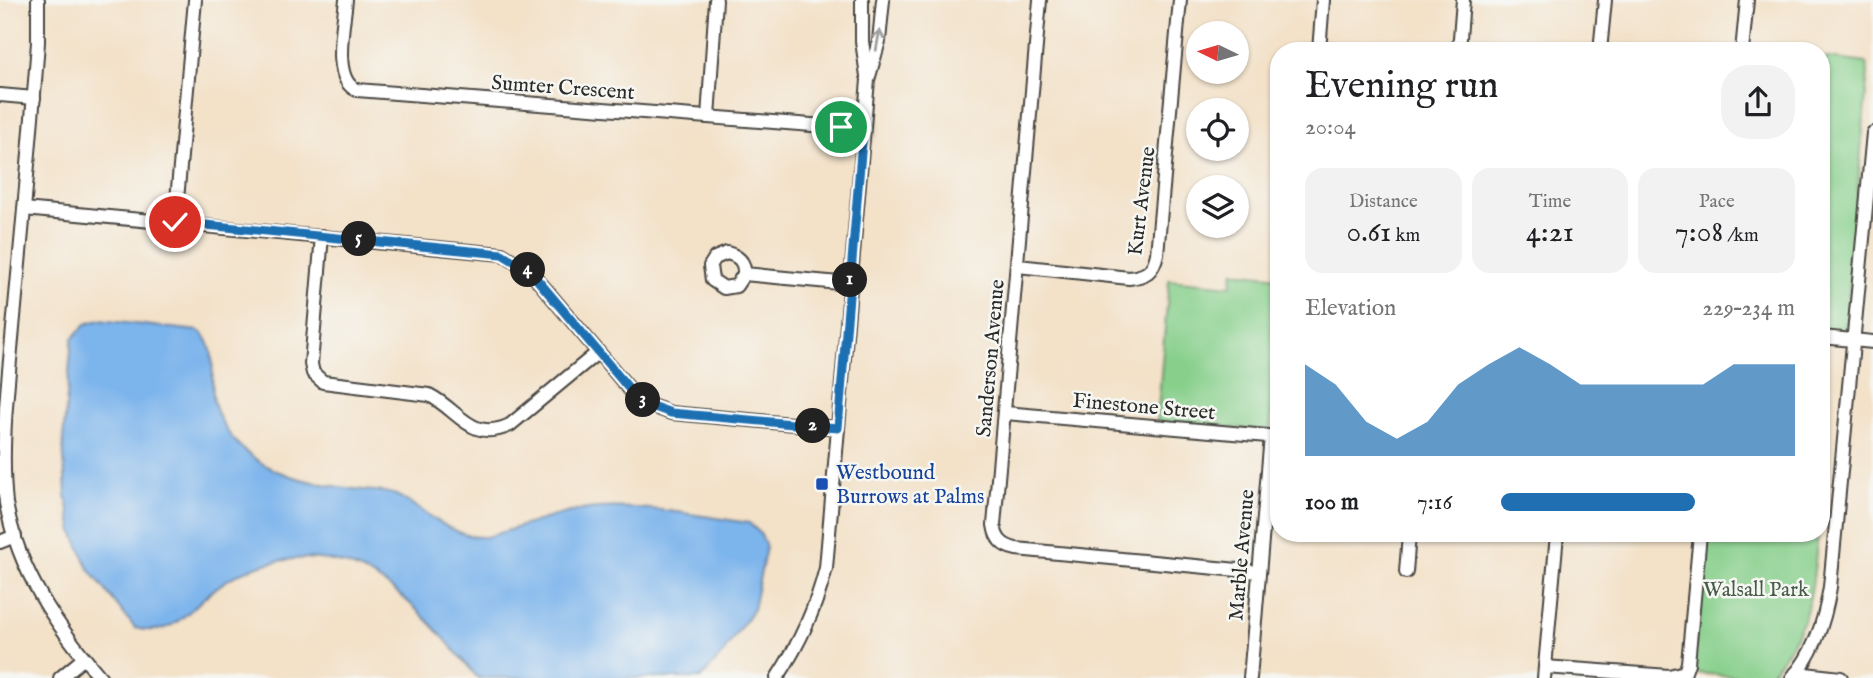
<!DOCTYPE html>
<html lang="en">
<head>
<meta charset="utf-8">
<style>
  body { margin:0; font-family:"IM FELL English",serif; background:#f2f2f2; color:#202124; height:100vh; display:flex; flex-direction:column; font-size:26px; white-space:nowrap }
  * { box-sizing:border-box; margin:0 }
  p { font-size:23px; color:#757577 }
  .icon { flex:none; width:38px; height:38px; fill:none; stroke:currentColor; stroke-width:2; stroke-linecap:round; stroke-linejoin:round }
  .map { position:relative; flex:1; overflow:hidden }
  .sheet { position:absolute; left:1270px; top:42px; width:560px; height:500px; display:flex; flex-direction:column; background:#fff; border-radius:28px; box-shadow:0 2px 5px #0004 }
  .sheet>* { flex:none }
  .needle { width:46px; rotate:275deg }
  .tools { position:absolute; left:1186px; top:21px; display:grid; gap:14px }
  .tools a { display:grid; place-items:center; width:63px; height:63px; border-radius:50%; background:#fff; box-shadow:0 2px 5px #0004; font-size:35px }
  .pin { position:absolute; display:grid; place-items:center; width:60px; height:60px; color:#fff; margin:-30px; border:4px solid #fff; border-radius:50%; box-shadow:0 2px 7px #0007 }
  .km { position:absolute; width:35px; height:35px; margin:-18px; border-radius:50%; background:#222; color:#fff; font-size:19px; line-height:35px; text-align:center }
  .round { display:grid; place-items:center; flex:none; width:74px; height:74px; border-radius:28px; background:#f2f2f2 }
  .headline { display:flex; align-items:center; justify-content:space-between; height:119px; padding:0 35px }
  h1 { font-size:38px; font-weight:600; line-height:52px }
  .stats { display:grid; grid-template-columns:repeat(3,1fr); gap:10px; height:119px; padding:7px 35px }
  .stats div { display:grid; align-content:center; border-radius:18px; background:#f2f2f2; text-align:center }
  .stats b { font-size:30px; font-weight:600 }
  .stats small { font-size:19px; font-weight:400 }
  .stats p { font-size:19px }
  .chart { height:196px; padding:14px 35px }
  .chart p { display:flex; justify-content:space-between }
  .chart svg { width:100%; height:126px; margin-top:7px; fill:#1f6fb2; opacity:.7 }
  ul { padding:0 35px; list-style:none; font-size:23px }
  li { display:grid; grid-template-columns:112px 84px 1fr; align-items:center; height:52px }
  li i { height:18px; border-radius:9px; background:#1f6fb2 }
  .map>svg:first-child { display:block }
  .green { fill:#87cf8b; stroke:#597d5b; stroke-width:2 }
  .water { fill:#7bb4ec; stroke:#53708c; stroke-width:2 }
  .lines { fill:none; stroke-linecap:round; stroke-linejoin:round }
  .minor-casing { stroke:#494643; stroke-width:16 }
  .minor { stroke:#fff; stroke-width:12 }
  .oneway { stroke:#a0a0a0 }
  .route-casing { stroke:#fff; stroke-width:14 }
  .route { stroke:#1f6fb2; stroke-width:9 }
  .transit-dot { fill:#1a4fb4; stroke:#f6f6f2; stroke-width:2.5 }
  .labels { text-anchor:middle; stroke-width:5; stroke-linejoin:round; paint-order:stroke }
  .street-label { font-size:21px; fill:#2b2b2b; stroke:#f6f6f2 }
  .transit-label { font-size:21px; fill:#164399; stroke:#f6f6f2; text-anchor:start }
  .park-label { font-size:21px; fill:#475c48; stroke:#f6f6f2 }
</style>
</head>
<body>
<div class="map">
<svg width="1873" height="678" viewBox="0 0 1873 678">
  <rect width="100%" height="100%" fill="#f6f6f2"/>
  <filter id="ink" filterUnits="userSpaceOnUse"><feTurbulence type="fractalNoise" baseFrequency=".0143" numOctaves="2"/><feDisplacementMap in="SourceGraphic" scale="14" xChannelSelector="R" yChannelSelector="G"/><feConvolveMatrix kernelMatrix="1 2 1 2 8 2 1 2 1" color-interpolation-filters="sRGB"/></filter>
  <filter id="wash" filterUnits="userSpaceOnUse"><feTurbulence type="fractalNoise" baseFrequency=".00686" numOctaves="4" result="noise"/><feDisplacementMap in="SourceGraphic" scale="28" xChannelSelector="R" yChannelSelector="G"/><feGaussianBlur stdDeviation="1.57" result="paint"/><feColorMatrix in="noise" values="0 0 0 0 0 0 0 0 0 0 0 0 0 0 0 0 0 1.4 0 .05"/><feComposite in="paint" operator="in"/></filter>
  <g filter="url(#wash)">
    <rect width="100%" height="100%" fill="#f3e1c8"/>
    <g class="green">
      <path d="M1828,58L1866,63L1868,71L1846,324L1841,332L1822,331V59Z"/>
      <path d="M1233,272L1279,277V319L1270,431L1157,421L1169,280L1231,286Z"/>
      <path d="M1706,534H1818C1811,599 1811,626 1767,678L1692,673Z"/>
    </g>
    <path class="water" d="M99,320L199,331C220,345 209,380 214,402C216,411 222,423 227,431C256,473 307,483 354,489C366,491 384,490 396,495C425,509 452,539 486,537C522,527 560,511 597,508C648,505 699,516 749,523L760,533L766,547L753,609L722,655L701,678H478C425,616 371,543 279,561C255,565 230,576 211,592C185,613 173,638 135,628L89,569L73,532L66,495L63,440L72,339L86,324Z"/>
  </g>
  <g filter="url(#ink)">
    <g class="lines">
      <g class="minor-casing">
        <g id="minor">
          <path d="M38,0V42C31,138 22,233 13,328C8,385 0,446 6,503C18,571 57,627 101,678"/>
          <path d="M346,0C344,23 331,80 357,90L863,129"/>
          <path d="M862,0V41L867,76"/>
          <path d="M1040,0L994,525C996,539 1002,546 1016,549L1259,572"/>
          <path d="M1319,51L1323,0"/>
          <path d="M1459,51L1463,0"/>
          <path d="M1600,51L1605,0"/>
          <path d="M1742,51L1747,0"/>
          <path d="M0,95L34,98"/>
          <path d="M708,117L716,0"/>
          <path d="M24,209L502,254L530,271L631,391L649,405L671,413L838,428"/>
          <path d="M175,222L195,0"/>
          <path d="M322,236L311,364L313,373L323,382L429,395C459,410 471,443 510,425L597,353"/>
          <path d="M1018,266L1129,278C1146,276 1153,272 1157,254L1180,0"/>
          <path d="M744,274C745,261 738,256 727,253L715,258L710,266L712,280L724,288L736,286L744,274L850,284"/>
          <path d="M1822,337L1873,342"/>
          <path d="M1005,413L1279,437"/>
          <path d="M0,542L15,536"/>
          <path d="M1406,572L1409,534"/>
          <path d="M1545,667L1669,676L1685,672L1688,663L1700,534"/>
          <path d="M1796,673L1841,678"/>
          <path d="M60,678L84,658"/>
          <path d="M777,678C800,643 816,608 826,568L868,80L879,41L883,0"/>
          <path d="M1250,678L1271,436"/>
          <path d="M1544,678L1557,534"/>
          <path d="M1792,678C1815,653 1825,620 1830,587L1873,133"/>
        </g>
      </g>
      <use href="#minor" class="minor"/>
    </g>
    <defs><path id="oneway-shaft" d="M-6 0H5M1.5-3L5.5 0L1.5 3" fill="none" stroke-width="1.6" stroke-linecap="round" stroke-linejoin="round" transform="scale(1.75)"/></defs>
    <use class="oneway" href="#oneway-shaft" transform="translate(878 40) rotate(-80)"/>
  </g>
  <g class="lines" filter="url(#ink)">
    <g class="route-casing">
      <path id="route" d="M175,222L502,254L530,271L631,391L649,405L671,413L838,428L863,129L841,127"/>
    </g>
    <use href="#route" class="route"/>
  </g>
  <rect class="transit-dot" x="815" y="477" width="14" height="14" rx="3.5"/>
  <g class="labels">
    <g class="street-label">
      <text transform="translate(563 87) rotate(4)" y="7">Sumter Crescent</text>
      <text transform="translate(1141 201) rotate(-83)" y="7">Kurt Avenue</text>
      <text transform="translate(990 358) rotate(-85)" y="7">Sanderson Avenue</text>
      <text transform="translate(1144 406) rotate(5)" y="7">Finestone Street</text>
      <text transform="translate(1241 555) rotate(-85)" y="7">Marble Avenue</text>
    </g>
    <g class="transit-label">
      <text x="836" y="479">Westbound<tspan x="836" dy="24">Burrows at Palms</tspan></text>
    </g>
    <g class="park-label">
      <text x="1756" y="596">Walsall Park</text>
    </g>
  </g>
</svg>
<div class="tools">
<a><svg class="needle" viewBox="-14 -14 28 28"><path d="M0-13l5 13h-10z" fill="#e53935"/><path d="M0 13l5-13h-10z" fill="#757577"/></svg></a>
<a><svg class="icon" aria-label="locate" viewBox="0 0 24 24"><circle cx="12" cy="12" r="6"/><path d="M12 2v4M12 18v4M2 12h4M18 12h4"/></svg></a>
<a><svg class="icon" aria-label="layers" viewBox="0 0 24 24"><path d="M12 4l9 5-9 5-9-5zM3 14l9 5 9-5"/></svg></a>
</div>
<div class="pin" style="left:841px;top:127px;background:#1e9e55"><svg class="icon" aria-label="arrive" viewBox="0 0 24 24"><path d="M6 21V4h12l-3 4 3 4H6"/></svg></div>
<div class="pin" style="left:175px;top:222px;background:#d93025"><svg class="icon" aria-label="check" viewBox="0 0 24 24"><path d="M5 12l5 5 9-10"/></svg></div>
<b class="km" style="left:850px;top:280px">1</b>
<b class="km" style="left:813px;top:426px">2</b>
<b class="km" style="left:643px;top:400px">3</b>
<b class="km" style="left:528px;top:270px">4</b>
<b class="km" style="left:359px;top:239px">5</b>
<section class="sheet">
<div class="headline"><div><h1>Evening run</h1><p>20:04</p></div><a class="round"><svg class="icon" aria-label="share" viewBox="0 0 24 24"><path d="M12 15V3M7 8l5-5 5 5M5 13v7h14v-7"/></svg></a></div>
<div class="stats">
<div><p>Distance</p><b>0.61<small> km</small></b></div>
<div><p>Time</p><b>4:21</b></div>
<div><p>Pace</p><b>7:08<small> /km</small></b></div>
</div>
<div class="chart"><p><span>Elevation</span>229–234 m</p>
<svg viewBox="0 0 160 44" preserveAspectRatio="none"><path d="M0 44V12L10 19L20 32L30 38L40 32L50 19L60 12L70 6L80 12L90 19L100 19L110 19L120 19L130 19L140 12L150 12L160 12V44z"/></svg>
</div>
<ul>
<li><b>100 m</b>7:16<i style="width:66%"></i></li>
</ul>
</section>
</div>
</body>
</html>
